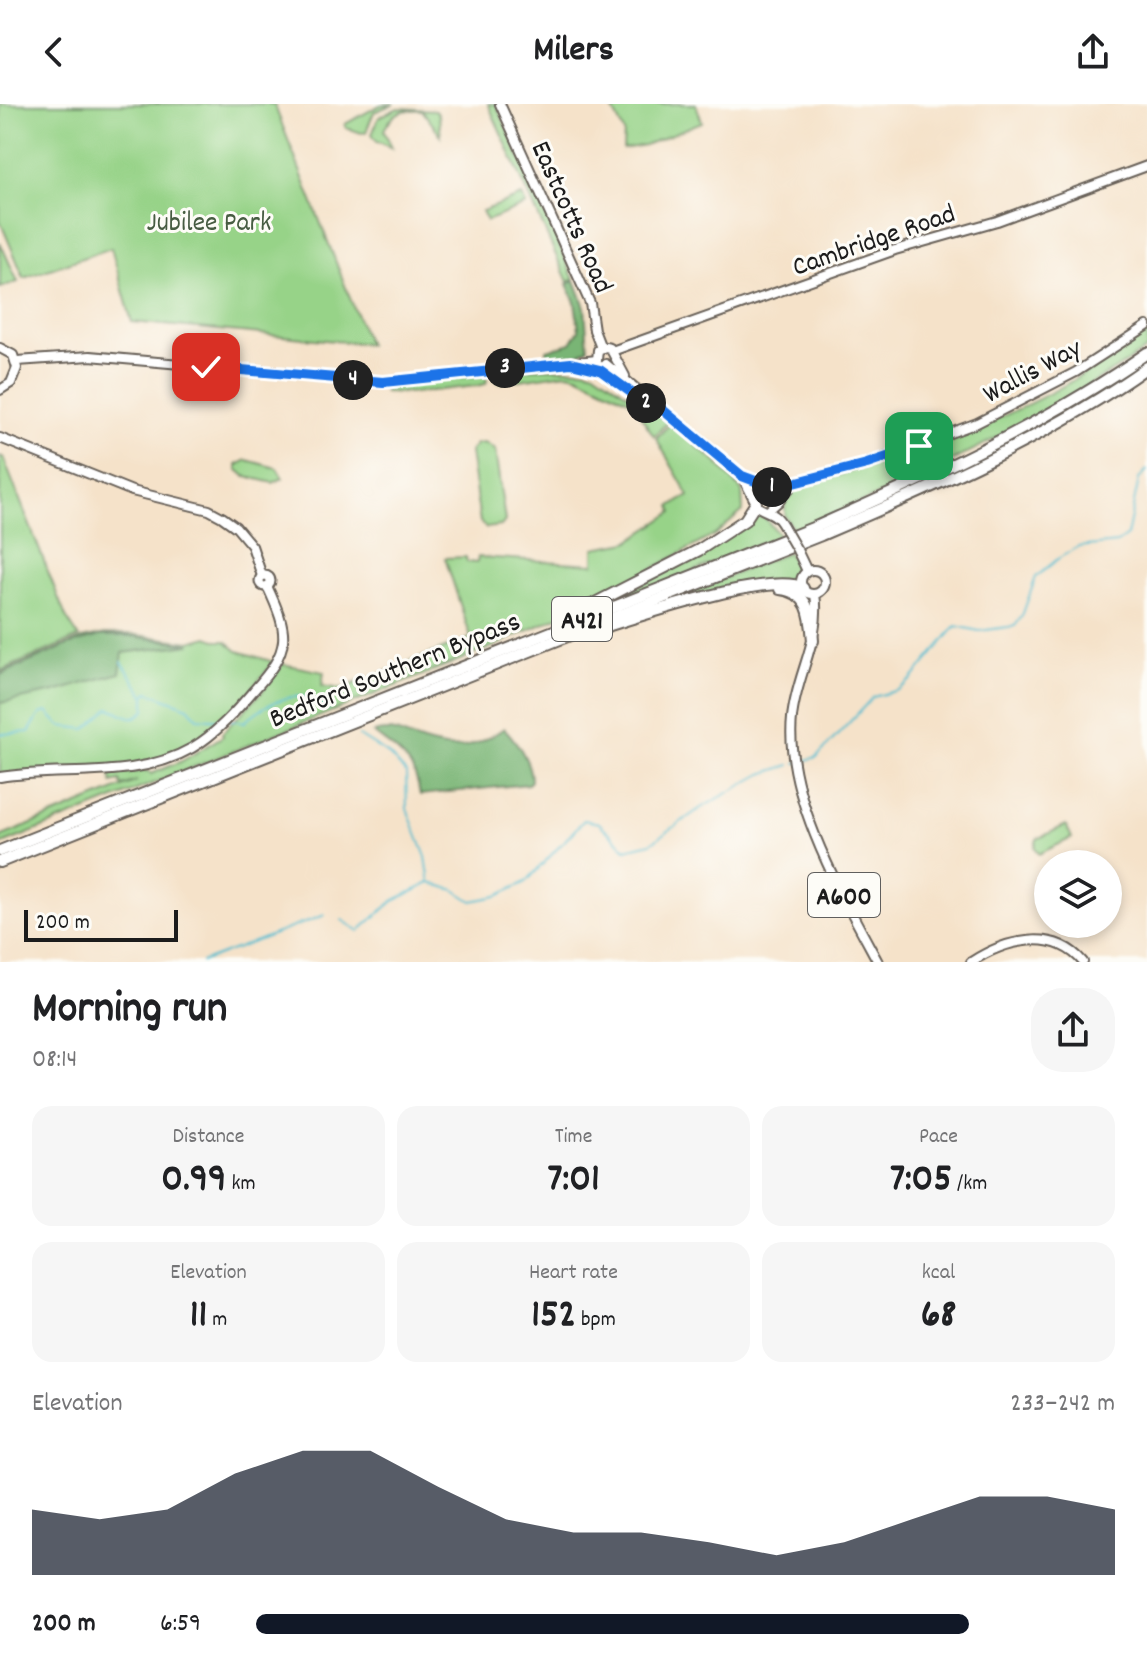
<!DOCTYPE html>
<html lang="en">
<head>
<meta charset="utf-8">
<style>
  body { margin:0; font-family:Dekko,sans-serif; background:#f6f6f6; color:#202124; height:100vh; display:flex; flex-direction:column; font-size:30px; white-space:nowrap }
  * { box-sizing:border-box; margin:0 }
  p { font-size:26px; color:#757577 }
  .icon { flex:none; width:44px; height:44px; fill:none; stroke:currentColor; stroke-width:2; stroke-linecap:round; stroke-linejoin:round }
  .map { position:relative; height:858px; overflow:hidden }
  .side { display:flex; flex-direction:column; background:#fff; flex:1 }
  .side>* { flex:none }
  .buttons { position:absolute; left:1034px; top:746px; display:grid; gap:16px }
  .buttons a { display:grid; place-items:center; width:88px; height:88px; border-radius:50%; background:#fff; box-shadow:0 4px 12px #0003; font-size:40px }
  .scale { position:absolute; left:24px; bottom:20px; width:154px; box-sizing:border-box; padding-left:8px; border:4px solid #1c1c1c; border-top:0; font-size:22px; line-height:28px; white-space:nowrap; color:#1c1c1c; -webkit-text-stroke:6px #fdfcf7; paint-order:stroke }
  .pin { position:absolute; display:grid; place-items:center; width:68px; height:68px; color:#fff; margin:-34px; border-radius:16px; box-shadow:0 4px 12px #0006 }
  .km { position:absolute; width:40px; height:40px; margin:-20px; border-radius:50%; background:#222; color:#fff; font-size:22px; line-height:40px; text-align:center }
  .round { display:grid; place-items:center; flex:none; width:84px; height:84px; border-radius:32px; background:#f6f6f6 }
  .overview { display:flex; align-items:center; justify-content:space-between; height:136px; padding:0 32px }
  h1 { font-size:44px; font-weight:700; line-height:60px }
  .metrics { display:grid; grid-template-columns:repeat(3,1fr); gap:12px; height:136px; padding:8px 32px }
  .metrics div { display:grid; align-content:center; border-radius:20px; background:#f6f6f6; text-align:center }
  .metrics b { font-size:40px; font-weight:700 }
  .metrics small { font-size:22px; font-weight:400 }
  .metrics p { font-size:22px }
  .chart { height:224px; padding:16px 32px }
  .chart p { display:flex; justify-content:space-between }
  .chart svg { width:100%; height:144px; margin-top:8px; fill:#111827; opacity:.7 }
  ul { padding:0 32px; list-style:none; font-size:26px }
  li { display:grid; grid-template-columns:128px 96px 1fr; align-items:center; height:60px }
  li i { height:20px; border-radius:10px; background:#111827 }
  header { display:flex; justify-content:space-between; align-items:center; height:104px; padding:0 32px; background:#fff; font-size:36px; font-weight:700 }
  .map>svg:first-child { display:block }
  .green { fill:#97d388; stroke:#5a7852; stroke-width:2 }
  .forest { fill:#79b574; stroke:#4a6848; stroke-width:2 }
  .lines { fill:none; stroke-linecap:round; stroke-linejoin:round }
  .stream { stroke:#52bccf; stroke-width:2 }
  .secondary-casing { stroke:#686159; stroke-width:12 }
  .primary-casing { stroke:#686159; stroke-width:12 }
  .highway-casing { stroke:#686159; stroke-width:14 }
  .secondary { stroke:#fff; stroke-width:8 }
  .primary { stroke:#fff; stroke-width:8 }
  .highway { stroke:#fff; stroke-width:10 }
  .primary-bridge-casing { stroke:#686159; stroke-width:12; stroke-linecap:butt }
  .primary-bridge { stroke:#fff; stroke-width:8 }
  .route-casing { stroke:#fff; stroke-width:16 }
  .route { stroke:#1a73e8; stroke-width:10 }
  .labels { text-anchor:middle; stroke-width:6; stroke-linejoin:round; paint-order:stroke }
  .shield { fill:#fdfcf7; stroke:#605f5e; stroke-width:2 }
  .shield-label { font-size:26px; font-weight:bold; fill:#1c1c1c }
  .street-label { font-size:28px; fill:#1c1c1c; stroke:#fdfcf7 }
  .park-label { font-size:28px; fill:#475c42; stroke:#fdfcf7 }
</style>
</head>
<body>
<header><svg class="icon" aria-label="back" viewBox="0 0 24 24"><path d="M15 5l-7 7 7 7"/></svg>Milers<svg class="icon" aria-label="share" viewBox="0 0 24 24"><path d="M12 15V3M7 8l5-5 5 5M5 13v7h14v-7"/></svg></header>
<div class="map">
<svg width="1147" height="858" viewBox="0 0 1147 858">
  <rect width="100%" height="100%" fill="#fdfcf7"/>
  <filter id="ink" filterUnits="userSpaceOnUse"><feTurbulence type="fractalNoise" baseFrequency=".0125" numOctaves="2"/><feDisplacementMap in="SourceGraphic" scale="16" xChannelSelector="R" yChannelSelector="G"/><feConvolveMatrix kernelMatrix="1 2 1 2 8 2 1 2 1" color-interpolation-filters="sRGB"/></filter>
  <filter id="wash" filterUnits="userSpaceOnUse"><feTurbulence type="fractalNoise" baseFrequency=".006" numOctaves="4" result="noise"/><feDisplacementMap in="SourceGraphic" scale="32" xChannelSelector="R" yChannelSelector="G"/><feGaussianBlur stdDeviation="1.8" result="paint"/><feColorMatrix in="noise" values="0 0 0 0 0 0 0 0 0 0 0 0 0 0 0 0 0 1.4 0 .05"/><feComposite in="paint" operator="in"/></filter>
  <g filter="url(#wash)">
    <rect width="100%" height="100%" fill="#f5e2c9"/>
    <g class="green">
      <path d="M0,0H274L368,240L132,218L111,144L24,174L0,117V55C5,44 0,16 0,0Z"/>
      <path d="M394,0L374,8L366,28L361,29L345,23V20L380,1Z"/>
      <path d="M488,0H496L574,175L568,178Z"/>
      <path d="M610,0H696L702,18L645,41L623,45L624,28Z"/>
      <path d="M398,4L436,6L439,11L441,32L422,6C402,5 393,8 384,26L392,44L377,37L372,30L379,13Z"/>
      <path d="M522,92L526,101L487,117L482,107Z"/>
      <path d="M0,138L18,178L0,184Z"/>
      <path d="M1147,226V245C1034,319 919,378 794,426L785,412V392L794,384C917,349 1047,307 1147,226Z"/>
      <path d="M532,264L584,265L596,268L668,318L654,332L631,297L577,271L567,269L500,279L493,275L498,268Z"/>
      <path d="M483,271L487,275L486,280L476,282L414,289L384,288L385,281Z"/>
      <path d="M670,320L716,358L742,387L743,407L716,430L602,493L492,543L0,741V733L137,677L122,682L120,677L112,679L110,670L149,667L151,670L182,657L223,632L222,629L261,589L283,560L324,568L322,582L341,585L471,534L445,454L466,453L467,458L477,459L478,453L594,460V444L628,438L673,408L671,402L689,392L656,334Z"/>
      <path d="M484,339L495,346L505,417L501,422L486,424L480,418L470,348L476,340Z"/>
      <path d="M0,353H3L66,513L79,533L0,567Z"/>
      <path d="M247,356L277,364L283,374L273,379L245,372L237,365V361Z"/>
      <path d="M756,412L765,414L780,432L608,502L606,499L705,447Z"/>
      <path d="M788,448C792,455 797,464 791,471C785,479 759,478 749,480C706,490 664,503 621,516Z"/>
      <path d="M105,530H129L190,538L208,533L218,537H226L238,547L274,558C249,588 214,634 176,649C124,670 56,667 0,671V569L81,535Z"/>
      <path d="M1066,721L1072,734L1039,750L1035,743L1037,735Z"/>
    </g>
    <g class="forest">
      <path d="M575,176L585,203L588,244L579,250L547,252V246L571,239L579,226L575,198L567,180Z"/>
      <path d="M100,532H130L191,540L123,549L120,569L55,588L0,599V571L68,541Z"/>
      <path d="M504,624C517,638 531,657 531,677L528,680L420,691C415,656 399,649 373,629C388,625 394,627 409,633C449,648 469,649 504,624Z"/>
    </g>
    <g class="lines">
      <g class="stream">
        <path d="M122,558L144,591"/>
        <path d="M230,616L245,618C259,603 290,587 311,595C317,598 323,602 329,605"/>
        <path d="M0,630L29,628L40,610L47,608L60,622L86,625L109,604C123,607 131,622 145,606V592L148,588L188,603L198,614L224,616"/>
        <path d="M359,632L388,650L406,669L407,705L426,753L430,779L455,786L472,797L497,792L526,778L584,716L599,719L626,745L651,739L701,704L762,670L790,661"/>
        <path d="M796,659L817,653L873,593L898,586L911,576L956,522L979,527L1015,522L1022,512L1036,473L1059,454L1078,443L1117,439L1127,432L1139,375L1147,366"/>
        <path d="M342,816L359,827L393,797L430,779"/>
        <path d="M201,858L325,811"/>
      </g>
    </g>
  </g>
  <g filter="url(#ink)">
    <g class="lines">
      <g class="secondary-casing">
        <g id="secondary">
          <path d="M500,0L590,199L594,226L601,244"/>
          <path d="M612,247L895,146L997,117L1147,62"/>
          <path d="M0,334L132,387L209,406L222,413L236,423L252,442L262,472"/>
          <path d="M774,384L867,360L977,319L1076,268L1147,222"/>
          <path d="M779,397L793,380"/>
          <circle cx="265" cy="477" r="5.5"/>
          <path d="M0,673C63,663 135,677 192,644C216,630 236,607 254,586C291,545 290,531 267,482"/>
        </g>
      </g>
      <g class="primary-casing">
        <g id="primary">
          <path d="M0,244L13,251L17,264L11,279L0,286"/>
          <path d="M597,256L598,246L605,243L610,244L625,272"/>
          <path d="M17,257L90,252L383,278L597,256"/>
          <path d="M606,260L742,372L758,403C774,412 776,408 786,427"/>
          <path d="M584,261C608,264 630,287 650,301"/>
          <path d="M742,372L777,387L779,397L769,406"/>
          <path d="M797,446L807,467"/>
          <circle cx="813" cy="478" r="12"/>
          <path d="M815,490C822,534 796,571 792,614C784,691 842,791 878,858"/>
          <path d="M971,858C1005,836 1053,823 1083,858"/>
        </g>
      </g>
      <g class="highway-casing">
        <g id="highway">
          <path d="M780,485C810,488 811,512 813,537"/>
          <path d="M564,515L699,446L745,416L756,399"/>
          <path d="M588,528C627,516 772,466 803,484"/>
          <path d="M0,747L818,422C931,372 1045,320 1147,249"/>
          <path d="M0,758L821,431C931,384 1049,333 1147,263"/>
        </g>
      </g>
      <use href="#secondary" class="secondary"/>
      <use href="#primary" class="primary"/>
      <use href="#highway" class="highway"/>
      <g class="primary-bridge-casing">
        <path id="primary-bridge" d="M786,427L797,446"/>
      </g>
      <use href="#primary-bridge" class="primary-bridge"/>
    </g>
  </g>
  <g class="lines" filter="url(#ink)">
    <g class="route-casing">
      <path id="route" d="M206,263L383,278L571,259L600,266L654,305L663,306L742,372L774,384L867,360L919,342"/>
    </g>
    <use href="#route" class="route"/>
  </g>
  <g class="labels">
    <g class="shield">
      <rect x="552" y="493" width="60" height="44" rx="6"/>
      <rect x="808" y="769" width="72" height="44" rx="6"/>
    </g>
    <g class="shield-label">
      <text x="582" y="524">A421</text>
      <text x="844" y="800">A600</text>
    </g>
    <g class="street-label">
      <text transform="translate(574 112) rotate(66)" y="10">Eastcotts Road</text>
      <text transform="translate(873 134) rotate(-19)" y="10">Cambridge Road</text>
      <text transform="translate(1031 265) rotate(-28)" y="10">Wallis Way</text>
      <text transform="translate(394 564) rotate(-22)" y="10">Bedford Southern Bypass</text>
    </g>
    <g class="park-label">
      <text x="209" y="126">Jubilee Park</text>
    </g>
  </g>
</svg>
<div class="buttons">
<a><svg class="icon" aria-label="layers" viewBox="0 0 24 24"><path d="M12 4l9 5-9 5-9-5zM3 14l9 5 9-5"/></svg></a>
</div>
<div class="scale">200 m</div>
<div class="pin" style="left:919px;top:342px;background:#1e9e55"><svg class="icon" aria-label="arrive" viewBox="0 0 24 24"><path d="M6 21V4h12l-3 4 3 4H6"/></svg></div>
<div class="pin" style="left:206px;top:263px;background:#d93025"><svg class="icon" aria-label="check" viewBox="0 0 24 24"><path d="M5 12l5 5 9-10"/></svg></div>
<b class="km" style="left:772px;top:383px">1</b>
<b class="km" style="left:646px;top:299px">2</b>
<b class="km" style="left:505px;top:264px">3</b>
<b class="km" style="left:353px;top:276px">4</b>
</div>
<section class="side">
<div class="overview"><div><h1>Morning run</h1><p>08:14</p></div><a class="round"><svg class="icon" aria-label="share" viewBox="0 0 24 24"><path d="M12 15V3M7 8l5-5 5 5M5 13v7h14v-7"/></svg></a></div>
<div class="metrics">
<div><p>Distance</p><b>0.99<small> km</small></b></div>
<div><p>Time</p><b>7:01</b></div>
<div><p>Pace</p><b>7:05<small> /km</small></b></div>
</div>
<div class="metrics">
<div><p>Elevation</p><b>11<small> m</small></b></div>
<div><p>Heart rate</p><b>152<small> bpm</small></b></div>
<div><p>kcal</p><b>68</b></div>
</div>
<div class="chart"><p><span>Elevation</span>233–242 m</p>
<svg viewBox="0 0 160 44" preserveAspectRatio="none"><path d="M0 44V24L10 27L20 24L30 13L40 6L50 6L60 17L70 27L80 31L90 31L100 34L110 38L120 34L130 27L140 20L150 20L160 24V44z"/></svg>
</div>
<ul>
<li><b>200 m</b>6:59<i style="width:83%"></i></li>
</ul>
</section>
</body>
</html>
